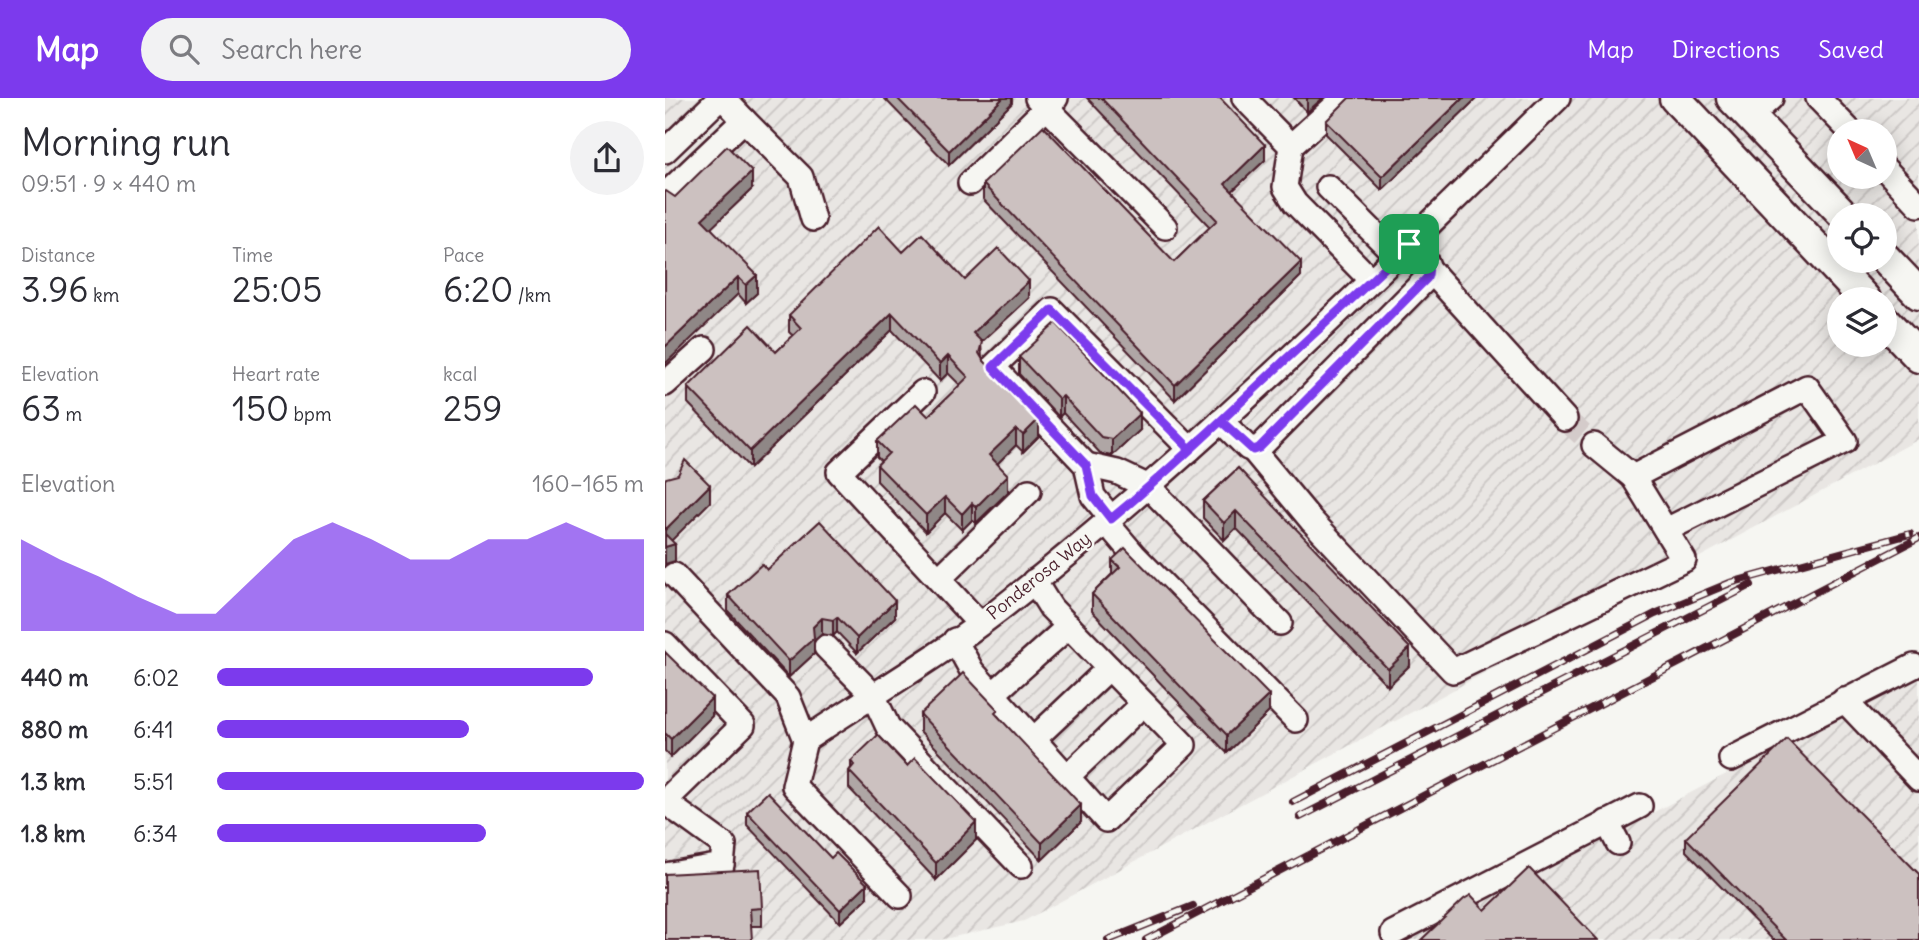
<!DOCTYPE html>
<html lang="en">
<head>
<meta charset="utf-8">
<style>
  body { margin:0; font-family:Delius,sans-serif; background:#f2f2f3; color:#2b2b33; height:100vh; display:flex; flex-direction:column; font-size:26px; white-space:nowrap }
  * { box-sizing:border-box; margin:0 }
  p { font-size:23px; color:#7c7c81 }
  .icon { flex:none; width:38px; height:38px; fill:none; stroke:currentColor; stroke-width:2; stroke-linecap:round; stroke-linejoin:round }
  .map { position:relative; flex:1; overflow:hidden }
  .side { display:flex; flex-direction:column; background:#fff; width:665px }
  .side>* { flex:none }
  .needle { width:46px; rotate:316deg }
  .buttons { position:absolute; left:1162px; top:21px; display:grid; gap:14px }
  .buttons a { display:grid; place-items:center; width:70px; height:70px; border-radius:50%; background:#fff; box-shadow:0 4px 18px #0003; font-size:35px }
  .pin { position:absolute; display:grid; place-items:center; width:60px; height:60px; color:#fff; margin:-30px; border-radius:14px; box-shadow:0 4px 10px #0006 }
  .round { display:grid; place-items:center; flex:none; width:74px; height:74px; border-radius:37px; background:#f2f2f3 }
  .head { display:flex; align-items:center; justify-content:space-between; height:119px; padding:0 21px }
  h1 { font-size:38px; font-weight:600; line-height:52px }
  .stats { display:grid; grid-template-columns:repeat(3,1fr); gap:10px; height:119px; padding:7px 21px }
  .stats div { display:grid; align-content:center }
  .stats b { font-size:35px; font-weight:600 }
  .stats small { font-size:19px; font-weight:400 }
  .stats p { font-size:19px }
  .chart { height:196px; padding:14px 21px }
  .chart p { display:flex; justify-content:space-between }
  .chart svg { width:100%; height:126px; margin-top:7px; fill:#7c3aed; opacity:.7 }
  ul { padding:0 21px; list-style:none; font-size:23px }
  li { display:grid; grid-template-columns:112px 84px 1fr; align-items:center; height:52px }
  li i { height:18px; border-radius:9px; background:#7c3aed }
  header { display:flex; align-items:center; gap:42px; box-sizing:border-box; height:98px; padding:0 35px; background:#7c3aed; color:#fff }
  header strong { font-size:33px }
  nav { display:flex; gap:38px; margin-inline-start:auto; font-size:24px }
  .search { width:490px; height:63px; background:#f2f2f3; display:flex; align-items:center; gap:18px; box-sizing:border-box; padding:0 24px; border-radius:38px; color:#7c7c81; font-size:26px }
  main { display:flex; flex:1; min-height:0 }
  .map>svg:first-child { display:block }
  .industrial { fill:url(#industrial-furrows); fill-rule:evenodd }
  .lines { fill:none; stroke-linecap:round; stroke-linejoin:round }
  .minor-tunnel { stroke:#d4cbca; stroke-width:23; stroke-dasharray:23 11; stroke-linecap:butt }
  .minor-casing { stroke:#4a1f2b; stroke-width:28 }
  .major-casing { stroke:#4a1f2b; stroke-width:35 }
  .minor { stroke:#f6f6f2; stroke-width:23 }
  .major { stroke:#f6f6f2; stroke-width:30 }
  .rail-casing { stroke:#4a1f2b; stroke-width:8 }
  .rail { stroke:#f6f6f2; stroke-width:5; stroke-dasharray:16; stroke-linecap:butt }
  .wall { fill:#afa6a5; stroke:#4a1f2b; stroke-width:2 }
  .shaded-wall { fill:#8f8786; stroke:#4a1f2b; stroke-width:2 }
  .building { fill:#ccc1c0; stroke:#4a1f2b; stroke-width:2 }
  .route-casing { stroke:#fff; stroke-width:14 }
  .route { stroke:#7c3aed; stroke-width:9 }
  .labels { text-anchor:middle; stroke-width:5; stroke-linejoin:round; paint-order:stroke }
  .street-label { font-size:18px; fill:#4a1f2b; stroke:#f6f6f2 }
</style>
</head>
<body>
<header>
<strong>Map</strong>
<div class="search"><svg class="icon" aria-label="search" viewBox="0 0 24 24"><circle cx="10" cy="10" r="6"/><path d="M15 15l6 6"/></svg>Search here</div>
<nav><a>Map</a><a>Directions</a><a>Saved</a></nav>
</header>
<main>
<section class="side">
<div class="head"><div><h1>Morning run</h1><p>09:51 · 9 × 440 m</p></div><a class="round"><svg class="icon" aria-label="share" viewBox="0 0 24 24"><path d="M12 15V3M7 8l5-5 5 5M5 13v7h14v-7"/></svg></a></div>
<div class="stats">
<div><p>Distance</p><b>3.96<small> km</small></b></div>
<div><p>Time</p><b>25:05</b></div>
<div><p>Pace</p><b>6:20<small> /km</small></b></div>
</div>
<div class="stats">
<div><p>Elevation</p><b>63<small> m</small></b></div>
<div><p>Heart rate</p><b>150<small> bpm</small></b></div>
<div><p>kcal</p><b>259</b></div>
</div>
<div class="chart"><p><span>Elevation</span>160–165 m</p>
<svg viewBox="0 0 160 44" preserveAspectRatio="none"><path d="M0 44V12L10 19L20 25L30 32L40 38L50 38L60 25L70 12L80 6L90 12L100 19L110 19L120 12L130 12L140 6L150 12L160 12V44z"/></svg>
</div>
<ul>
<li><b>440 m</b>6:02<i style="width:88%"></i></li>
<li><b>880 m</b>6:41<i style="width:59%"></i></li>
<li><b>1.3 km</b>5:51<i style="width:100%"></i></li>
<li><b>1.8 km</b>6:34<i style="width:63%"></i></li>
</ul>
</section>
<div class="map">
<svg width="1254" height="842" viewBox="0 0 1254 842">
  <defs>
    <pattern id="industrial-furrows" width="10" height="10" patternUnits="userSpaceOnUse" patternTransform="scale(1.75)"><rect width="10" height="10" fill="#e9e6e3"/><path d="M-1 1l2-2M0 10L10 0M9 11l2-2" fill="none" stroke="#c9c5c3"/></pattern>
  </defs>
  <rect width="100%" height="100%" fill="#f6f6f2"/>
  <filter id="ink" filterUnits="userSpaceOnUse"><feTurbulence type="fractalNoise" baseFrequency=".0143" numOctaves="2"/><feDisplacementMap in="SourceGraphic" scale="14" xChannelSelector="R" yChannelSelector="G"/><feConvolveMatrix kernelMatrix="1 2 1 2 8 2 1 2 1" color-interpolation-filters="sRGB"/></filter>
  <g filter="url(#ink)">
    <g class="industrial">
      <path d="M0,0H1254V341L359,823L275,842H0ZM1174,33H1220V79H1174ZM1174,117H1220V163H1174ZM1174,201H1220V247H1174Z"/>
      <path d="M1254,575V842H745Z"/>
    </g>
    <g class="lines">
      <path class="minor-tunnel" d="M900,321L929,347"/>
      <g class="minor-casing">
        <g id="minor">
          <path d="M372,0L500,129"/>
          <path d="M579,0L626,48L620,89L630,105L706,182"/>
          <path d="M1153,0L1185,33"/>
          <path d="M1085,19L1106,0"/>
          <path d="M79,22L136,79L148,121"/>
          <path d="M626,48L679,0"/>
          <path d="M0,53L55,0"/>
          <path d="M1220,71L1254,107"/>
          <path d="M305,85L391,0"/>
          <path d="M663,89L732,158"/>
          <path d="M0,97L79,22L58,0"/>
          <path d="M765,172L900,321"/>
          <path d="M0,286L39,251"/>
          <path d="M258,294L174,374L314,525"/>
          <path d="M556,323L583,350H594L762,180C768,164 755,156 744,146"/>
          <path d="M588,352L646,422L788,573L1019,462L968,379L929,347"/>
          <path d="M421,367L452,374L484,389L615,525"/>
          <path d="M968,379L1142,289L1180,343L1001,432"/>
          <path d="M446,420L428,398L421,367L328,269L387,212L525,351"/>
          <path d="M441,424L469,457L631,622"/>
          <path d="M9,477L123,599L140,642L129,688L235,798"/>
          <path d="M275,480L364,393"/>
          <path d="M290,542L307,573L441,722L519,647L386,510L369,483"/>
          <path d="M0,546L78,627L0,703"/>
          <path d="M161,549L208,597L223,629L356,768"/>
          <path d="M328,596L404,528"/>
          <path d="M1179,602L1254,681"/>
          <path d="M140,642C204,599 273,559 334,512C533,356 713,177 893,0"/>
          <path d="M368,642L444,570"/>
          <path d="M1066,661L1249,568"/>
          <path d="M402,679L478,606"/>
          <path d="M0,704L59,747L57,767L0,777"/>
          <path d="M942,724L953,745"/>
          <path d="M728,835L975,708"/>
        </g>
      </g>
      <g class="major-casing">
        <g id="major">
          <path d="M1010,0L1200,201"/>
          <path d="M1067,0L1179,117"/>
          <path d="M1220,160L1254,196"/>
          <path d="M1220,223L1254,259"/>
        </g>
      </g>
      <use href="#minor" class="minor"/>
      <use href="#major" class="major"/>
      <g class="rail-casing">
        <g id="rail">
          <path d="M628,704L990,516L1065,485L1245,436"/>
          <path d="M635,719L1086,487"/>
          <path d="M443,842L528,808"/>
          <path d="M481,842L1254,440"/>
        </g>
      </g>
      <use href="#rail" class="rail"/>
    </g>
    <g class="wall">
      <path d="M219,0H347V5L284,67Z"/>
      <path d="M422,0H555L600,62L567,93L636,178L510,302L318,101V86L509,164L545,129Z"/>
      <path d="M629,0H658L642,14Z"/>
      <path d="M812,0L717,92L661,36V23Z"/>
      <path d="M87,91L46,130L92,195L81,205L73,196L10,99Z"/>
      <path d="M238,154L300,182L364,200L316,244L317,260L374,338L358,354L351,347L332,366L343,394L311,425L307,422L297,432L280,415L261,434L212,383V367L216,363L212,359V343L263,318L295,287L283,275L275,283L227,232L85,370L23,305V289L111,254L128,238L124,234V217Z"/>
      <path d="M354,259L475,332L447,358L436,356L398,315L394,319L354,276Z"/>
      <path d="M573,370L745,567L723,588L571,430L559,442L538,420V403Z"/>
      <path d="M447,462L604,614L562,655L427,513V496L447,476Z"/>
      <path d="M102,472L230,519L192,555L172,534L168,538L157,536L149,543V556L124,579L63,513V497Z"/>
      <path d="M0,554L47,618L6,659L0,653Z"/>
      <path d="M255,616L333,618L416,724L377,762L255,633Z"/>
      <path d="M186,663L242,668L311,742L271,782L184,690V673L186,670Z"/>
      <path d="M82,714L202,800L175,825L82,727Z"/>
      <path d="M1021,740L1254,842H1108L1021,753Z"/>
      <path d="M0,776L97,810V828H86Z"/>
    </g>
    <g class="shaded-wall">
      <path d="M338,0H347V5L284,67V53Z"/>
      <path d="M643,0H658L642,14V1Z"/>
      <path d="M798,0H812L717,92V79Z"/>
      <path d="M600,47V62L560,100V86Z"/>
      <path d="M87,74V91L37,139V121Z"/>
      <path d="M636,164V178L510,302V287Z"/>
      <path d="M92,177V195L81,205V187Z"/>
      <path d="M73,179V196L0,266V249Z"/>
      <path d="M364,183V200L308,252V235Z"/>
      <path d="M227,215V232L85,370V353Z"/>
      <path d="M283,258V275L275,283V266Z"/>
      <path d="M398,298V315L394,319V301Z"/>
      <path d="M475,315V332L447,358V341Z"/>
      <path d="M374,321V338L358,354V337Z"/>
      <path d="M351,331V347L324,374V357Z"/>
      <path d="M343,377V394L311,425V409Z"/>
      <path d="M45,387V404L0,449L10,446V463L0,466V432Z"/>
      <path d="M280,399V415L261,434V417Z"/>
      <path d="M307,405V422L297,432V416Z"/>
      <path d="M571,413V430L559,442V425Z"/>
      <path d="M230,503V519L192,555V540Z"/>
      <path d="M172,519V534L168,538V522Z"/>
      <path d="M157,520V536L149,543V556L124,579V563L148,529Z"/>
      <path d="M745,550V567L723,588V571Z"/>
      <path d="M604,597V614L562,655V637Z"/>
      <path d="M47,600V618L6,659V641Z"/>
      <path d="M416,707V724L377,762V745Z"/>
      <path d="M311,724V742L271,782V765Z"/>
      <path d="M202,786V800L175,825V812Z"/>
    </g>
    <g class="building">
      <path d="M232,0H338L284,53Z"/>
      <path d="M436,0H555L600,47L560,86L636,164L510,287L318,86L378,28L509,164L552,122Z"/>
      <path d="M684,0H798L717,79L661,23Z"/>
      <path d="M62,48L87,74L37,121L92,177L81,187L73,179L0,249V94L1,93L10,99Z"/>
      <path d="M214,128L238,154L257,136L300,182L333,150L364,183L308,235L317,244L314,255L318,262L374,321L358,337L351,331L324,357L343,377L311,409L307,405L297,416L280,399L261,417L212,367L224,355L212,343L251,306L263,318L303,279L283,258L275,266L227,215L85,353L23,289L86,227L111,254L136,230L124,217Z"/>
      <path d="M391,225L475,315L447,341L436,339L398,298L394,301L354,259Z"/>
      <path d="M20,362L45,387L0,432V382L1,380L13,377Z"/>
      <path d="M573,370L745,550L723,571L571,413L559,425L538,403Z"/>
      <path d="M155,423L230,503L192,540L172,519L168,522L157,520L148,529L149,540L124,563L63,497L97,466L102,472Z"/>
      <path d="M0,436L10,446L0,449Z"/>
      <path d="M460,450L604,597L562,637L427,496L455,469L447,462Z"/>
      <path d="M0,554L47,600L6,641L0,635Z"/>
      <path d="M298,575L333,612L330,615L416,707L377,745L255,616Z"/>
      <path d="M213,637L242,668L250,660L311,724L271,765L184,673L189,667L186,663Z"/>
      <path d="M1122,641L1254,776V842H1121L1021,740Z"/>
      <path d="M103,694L166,760L171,755L202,786L175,812L82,714Z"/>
      <path d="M864,770L933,842H756L799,801L806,797L820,812Z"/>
      <path d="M95,771L97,810L85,811L87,842H0V776Z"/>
    </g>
  </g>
  <g class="lines" filter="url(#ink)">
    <g class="route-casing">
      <path id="route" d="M744,146C703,187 659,226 616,266C560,319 505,372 446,421L428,398L421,367L328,269L387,212L525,351L556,323L588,352L594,350L762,180C768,164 755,156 744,146"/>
    </g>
    <use href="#route" class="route"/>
  </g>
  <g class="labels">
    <g class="street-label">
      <text transform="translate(374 478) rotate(-39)" y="6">Ponderosa Way</text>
    </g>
  </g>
</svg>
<div class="buttons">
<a><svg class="needle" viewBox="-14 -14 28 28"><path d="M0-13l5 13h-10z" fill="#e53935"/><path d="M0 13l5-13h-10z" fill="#7c7c81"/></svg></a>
<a><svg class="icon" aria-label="locate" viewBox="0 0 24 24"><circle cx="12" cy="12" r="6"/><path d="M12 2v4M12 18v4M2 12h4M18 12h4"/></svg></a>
<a><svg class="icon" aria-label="layers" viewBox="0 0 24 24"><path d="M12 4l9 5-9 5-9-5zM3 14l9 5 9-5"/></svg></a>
</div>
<div class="pin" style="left:744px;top:146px;background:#1e9e55"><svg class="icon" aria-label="arrive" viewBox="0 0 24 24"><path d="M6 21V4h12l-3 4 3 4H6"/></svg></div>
</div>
</main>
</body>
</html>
